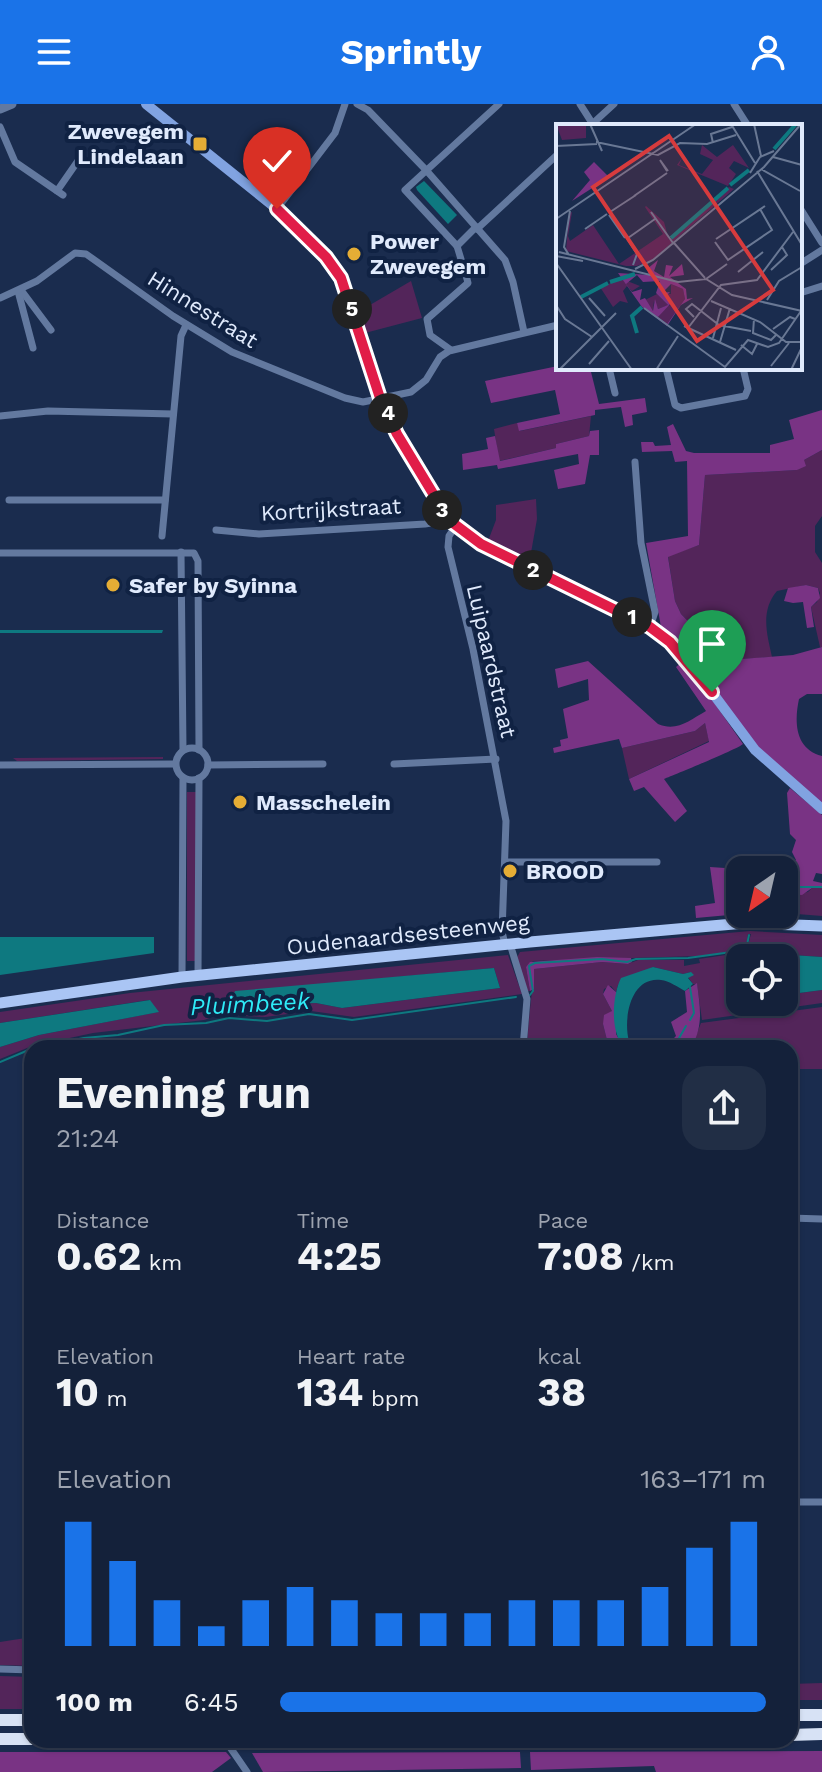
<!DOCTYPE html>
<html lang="en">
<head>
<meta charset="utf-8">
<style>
  body { margin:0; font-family:"Work Sans",sans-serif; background:#212e45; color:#f1f3f6; height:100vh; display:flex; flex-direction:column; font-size:30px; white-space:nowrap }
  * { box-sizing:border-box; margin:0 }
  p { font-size:26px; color:#9da3af }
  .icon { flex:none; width:44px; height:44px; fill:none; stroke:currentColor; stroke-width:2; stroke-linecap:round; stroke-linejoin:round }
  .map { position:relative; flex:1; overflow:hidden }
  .drawer { position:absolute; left:24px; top:936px; width:774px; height:708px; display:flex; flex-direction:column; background:#14213a; border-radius:24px; box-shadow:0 2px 6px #0004,0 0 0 2px #333e54 }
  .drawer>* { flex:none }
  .needle { width:52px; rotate:214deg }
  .controls { position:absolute; left:726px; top:752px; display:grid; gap:16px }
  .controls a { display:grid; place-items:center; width:72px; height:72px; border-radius:16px; background:#14213a; box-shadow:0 2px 6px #0004,0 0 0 2px #333e54; font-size:40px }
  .pin { position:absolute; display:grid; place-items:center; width:68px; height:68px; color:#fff; margin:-82px -34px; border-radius:50% 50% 50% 0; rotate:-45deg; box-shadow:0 0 8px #0007 }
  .pin .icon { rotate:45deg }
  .km { position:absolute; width:40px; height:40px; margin:-20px; border-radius:50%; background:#222; color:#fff; font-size:22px; line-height:40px; text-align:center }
  .round { display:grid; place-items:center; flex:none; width:84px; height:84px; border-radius:24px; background:#212e45 }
  .headline { display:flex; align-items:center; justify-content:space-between; height:136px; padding:0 32px }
  h1 { font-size:44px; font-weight:700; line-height:60px }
  .figures { display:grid; grid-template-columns:repeat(3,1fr); gap:12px; height:136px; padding:8px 32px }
  .figures div { display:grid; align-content:center }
  .figures b { font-size:40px; font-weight:700 }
  .figures small { font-size:22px; font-weight:400 }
  .figures p { font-size:22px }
  .chart { height:224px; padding:16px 32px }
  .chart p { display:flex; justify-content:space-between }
  .chart svg { width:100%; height:144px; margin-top:8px; stroke:#1a73e8; stroke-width:6 }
  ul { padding:0 32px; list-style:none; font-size:26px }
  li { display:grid; grid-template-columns:128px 96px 1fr; align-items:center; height:60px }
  li i { height:20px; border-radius:10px; background:#1a73e8 }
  header { display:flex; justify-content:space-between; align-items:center; height:104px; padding:0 32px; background:#1a73e8; color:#fff; font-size:36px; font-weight:700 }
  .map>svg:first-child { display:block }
  .green { fill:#53255a; fill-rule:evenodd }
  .forest { fill:#793384 }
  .water { fill:#0e7980 }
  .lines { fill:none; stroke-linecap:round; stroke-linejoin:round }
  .stream { stroke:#0e7980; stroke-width:2 }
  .minor { stroke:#63799f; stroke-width:7 }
  .tertiary { stroke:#63799f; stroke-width:9 }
  .secondary { stroke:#81a3e1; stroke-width:10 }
  .primary { stroke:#aac5f4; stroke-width:11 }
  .motorway { stroke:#d7e2f5; stroke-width:12 }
  .route-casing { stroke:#fff; stroke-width:16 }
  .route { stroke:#e11d48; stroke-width:10 }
  .poi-dot { fill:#e5ad35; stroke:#102243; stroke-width:3 }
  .labels { text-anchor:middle; stroke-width:8; stroke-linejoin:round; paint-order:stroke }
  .poi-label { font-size:22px; font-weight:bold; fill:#e0eafc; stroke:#102243; text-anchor:start }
  .street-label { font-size:22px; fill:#e0eafc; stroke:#102243 }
  .water-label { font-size:24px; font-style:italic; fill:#2eebf7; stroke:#102243 }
  .inset-river { fill:none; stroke:#0e7980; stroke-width:4 }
  .inset-road { fill:none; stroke:#697894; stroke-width:2 }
  .view { fill:#d73b3d; fill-opacity:0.15; stroke:#d73b3d; stroke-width:4 }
  .inset-edge { fill:none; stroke:#e0eafc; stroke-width:4 }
</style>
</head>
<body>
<header><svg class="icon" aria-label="menu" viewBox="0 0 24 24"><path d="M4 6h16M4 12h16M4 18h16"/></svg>Sprintly<svg class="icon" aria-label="person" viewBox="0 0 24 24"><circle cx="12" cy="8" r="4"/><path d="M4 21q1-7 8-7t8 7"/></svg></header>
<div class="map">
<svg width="822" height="1668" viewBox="0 0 822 1668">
  <rect width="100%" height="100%" fill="#1a2c4e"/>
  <g class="green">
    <path d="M411,177L422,214L365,229L358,208Z"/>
    <path d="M591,312L589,332L556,340V344L499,357L494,325L517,319L520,327Z"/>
    <path d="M822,346V412L815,422V448L822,459V543H820L811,503L817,498L820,489L818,484L806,481L777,487C760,507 767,530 772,553L728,556L719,549L681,510L675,497L668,452L699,441L705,371L797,366L804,356Z"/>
    <path d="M536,395L537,415L529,460L488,437L496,416V401Z"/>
    <path d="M705,619L709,637L629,675L622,644L695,627Z"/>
    <path d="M163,653V655L17,657L13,654Z"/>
    <rect x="187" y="688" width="9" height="169"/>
    <path d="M812,784H822V812L784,809V792L808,788Z"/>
    <path d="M750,827L822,831V853L762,849L756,854H740V858C727,868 728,877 740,886V898H784V891L822,886V899L702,916L697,880H693L688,873L691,868L683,870L653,863L618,881L616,888L611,882L604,885L603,890L612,907L603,920L609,944H527C528,917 532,892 534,865L602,858L628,860L638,856H684V862L700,859L699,855L746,848L751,830H748L746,843L742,846L699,852L533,857L526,863L530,887H526L516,855L520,848Z"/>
    <path d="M508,851L522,890L354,913L311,907L265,913L219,911L204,916L93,929L32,942L0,955V943L39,931L158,908L149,896L0,919V908L130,889ZM494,864L500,884L342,904L316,899L260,902L365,876Z"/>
    <path d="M822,903V965H790V944H691L701,919Z"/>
    <path d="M32,1533V1562L0,1561V1538Z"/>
    <path d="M0,1572L32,1573V1605H0Z"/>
    <path d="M822,1579V1596H790V1580Z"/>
  </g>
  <g class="forest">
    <path d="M558,262V264H590L599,300L645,294L647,308L632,311L633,321L625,323L621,303L595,306V311L519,327L517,319L560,310L555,286L491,299L485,277Z"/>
    <path d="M822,306V346L804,356L806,362L797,366L705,371L699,441L668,453L675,497L681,510L719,549L728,556L793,551L822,543V590H807L799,595C794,618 795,645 822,652V701L754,641L696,563L661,523L646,439L688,432L687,357L675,358L672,347L642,348L641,338H653L655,342L671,341L667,323L673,320L686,347L694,349H770V341L794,335L789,316Z"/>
    <path d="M599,326V351H590L585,380L558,385L554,366L579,360L578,350L498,365L497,361L463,366L462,350L488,345L486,334L495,332L500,357L556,344V340L589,332L590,327Z"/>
    <path d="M806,481L818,484L820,494L811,503L814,523L807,524L803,498L793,499L784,497L788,484Z"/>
    <path d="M588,557L658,620C677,628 690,616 706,607L676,563L682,558L701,580L743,640C738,645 676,670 664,675L687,707L675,718L644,683L634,687L629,675L709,638L705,619L695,627L622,644L619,635L554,649L553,644L561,642L560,636L568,634L563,605L589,596L588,575L558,584L555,565Z"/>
    <path d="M790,684L822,711V770L816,769L813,777L822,779V784H812L802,791L790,790L784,792V766H762L759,757L783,754L788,756L789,761L796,756L792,748L796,736L790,730L787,689Z"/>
    <path d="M710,763L725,764L740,784V810L696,814L695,802L715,799Z"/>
    <path d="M597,853L631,854L632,858L628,860L602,858L534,865V885L530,887L526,863L530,858Z"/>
    <path d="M697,879C700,904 704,921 691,944H671L675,941L671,937L676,932L671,918L687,908L685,887Z"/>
    <path d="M608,881L616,888V930L624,944H609L603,920L604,911L612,907L603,890Z"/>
    <path d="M822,1647V1668H656L654,1662L531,1666L530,1648Z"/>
    <path d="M0,1648H226L231,1654L212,1668H0Z"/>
    <path d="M520,1648L521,1664L263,1668L252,1649Z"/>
  </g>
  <g class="water">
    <path d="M424,77L457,111L448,120L417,86L416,83Z"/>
    <path d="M0,526H163L162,529H0Z"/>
    <path d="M0,833H154V849L0,871Z"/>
    <path d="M762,849L822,853V886L784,891V854H756Z"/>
    <path d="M653,863L683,870L691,868L694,871L688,874L693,880L685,887C678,883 669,877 661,876C630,872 623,916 629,937C641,942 659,946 671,937L675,941L671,944H624C610,928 612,892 621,874Z"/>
    <path d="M494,864L500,884L342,904L316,899L230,902L235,887Z"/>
    <path d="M150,896L159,908L39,931L0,943V919Z"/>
  </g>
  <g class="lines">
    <g class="stream">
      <path d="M784,783H822"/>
      <path d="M690,883L694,909L690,916"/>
      <path d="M530,891L533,887L529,862L535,859L602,855L627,858L636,855L688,854L746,846L749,831"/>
      <path d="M675,941L686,922"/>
      <path d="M33,944L84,934L118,931L164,921L206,919L229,914L267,917L309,910L352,916L516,893"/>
      <path d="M0,958L31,945"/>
    </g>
    <g class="minor">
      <path d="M357,0L368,6L426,66L505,156L513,178L524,228"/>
      <path d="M580,0L594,22"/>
      <path d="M734,0L748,22"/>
      <path d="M590,22L614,0"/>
      <path d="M0,23L15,58L63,91"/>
      <path d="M57,87L82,51"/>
      <path d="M800,104L822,139"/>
      <path d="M277,105L335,29L345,0"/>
      <path d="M477,125L558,50"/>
      <path d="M457,142L476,123"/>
      <path d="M800,160L822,146"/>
      <path d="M21,186L51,226"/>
      <path d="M18,187L33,244"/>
      <path d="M800,189L822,182"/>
      <path d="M0,194L37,177L75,149L86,150L173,212L232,248L345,294L363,298L411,288L426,276L440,253L449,247L558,221"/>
      <path d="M451,246L430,231L427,215L468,179L467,175L457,142L405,86L499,0"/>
      <path d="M609,264L615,289"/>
      <path d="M666,264L675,301L681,304L745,292L748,285L743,264"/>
      <path d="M0,312L48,307L173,310"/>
      <path d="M635,358L641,439L655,508L650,523"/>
      <path d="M9,396H165"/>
      <path d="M455,423L449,432L448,443L473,545L506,717L502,828L505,840"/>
      <path d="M216,426L259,430L425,420L449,416"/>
      <path d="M162,432L181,232L186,221"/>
      <path d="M181,448L183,646"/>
      <path d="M0,449H194L198,457L199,646"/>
      <circle cx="192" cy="660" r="16"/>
      <path d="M394,660L496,655"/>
      <path d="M0,661L175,660"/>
      <path d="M208,661L323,660"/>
      <path d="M505,758H657"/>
      <path d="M510,840L527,895L523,944"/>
      <path d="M198,871L199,674"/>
      <path d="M182,873L183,674"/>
      <path d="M790,1114L822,1115"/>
      <path d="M790,1398H822"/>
      <path d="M0,1565L32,1566"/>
      <path d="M225,1636L247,1668"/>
    </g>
    <path class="tertiary" d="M0,5L12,0"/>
    <path class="secondary" d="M146,0L277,105L333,162L349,195L380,294L397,330L449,416L481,440L622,507L670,538L697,568L755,646L822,705"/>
    <path class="primary" d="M0,899L182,873L530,838L745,819L822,822"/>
    <g class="motorway">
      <path d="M790,1611H822"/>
      <path d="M0,1616H32"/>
      <path d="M790,1631L822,1630"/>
      <path d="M0,1635H32"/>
    </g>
  </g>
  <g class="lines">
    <g class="route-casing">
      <path id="route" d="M277,105L326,153L341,174L380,294L397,330L449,416L481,440L650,523L670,538L712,588"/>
    </g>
    <use href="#route" class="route"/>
  </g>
  <g class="poi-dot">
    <rect x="192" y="32" width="16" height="16" rx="4"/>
    <circle cx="354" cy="150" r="8"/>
    <circle cx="113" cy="481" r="8"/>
    <circle cx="240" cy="698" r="8"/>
    <circle cx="510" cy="767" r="8"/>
  </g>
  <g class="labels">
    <g class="poi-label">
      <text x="184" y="35" text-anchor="end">Zwevegem<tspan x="184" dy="25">Lindelaan</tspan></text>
      <text x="370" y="145">Power<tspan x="370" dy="25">Zwevegem</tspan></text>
      <text x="129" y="489">Safer by Syinna</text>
      <text x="256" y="706">Masschelein</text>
      <text x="526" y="775">BROOD</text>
    </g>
    <g class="street-label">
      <text transform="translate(203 205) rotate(32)" y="8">Hinnestraat</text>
      <text transform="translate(331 405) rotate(-3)" y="8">Kortrijkstraat</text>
      <text transform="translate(492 557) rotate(77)" y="8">Luipaardstraat</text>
      <text transform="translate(408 830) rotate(-6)" y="8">Oudenaardsesteenweg</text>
    </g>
    <g class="water-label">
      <text transform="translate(250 900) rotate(-3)" y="8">Pluimbeek</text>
    </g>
  </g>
  <g transform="translate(556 20)">
    <rect width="246" height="246" fill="#1a2c4e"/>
    <path d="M0,0H30V14L6,16ZM146,21L161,33L177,21L193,44L178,37L173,44L180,50L172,62L121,41L126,34L123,41L146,50L157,36L144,30ZM69,51L16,88L12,112L14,117L37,101L63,140L107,110L89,83L90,82L108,98L113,116L173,63L178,65L96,136L81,142H70L10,127L13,90ZM66,155L84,162L76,167L71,162L67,167L72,179L64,177L57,183L44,163ZM115,160L127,165L129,175L111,200L102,193L110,182L102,185L98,177L97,187L89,176L101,170L113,182L116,177L105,169L115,170Z" fill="#53255a"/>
    <path d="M89,28L91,29L16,77L34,56L28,48L38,38L53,53ZM102,136L98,147L108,153L110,141L117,142L113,152L126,140L128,151L114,153L130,165L131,175L137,174L125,181L111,202L86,183L62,149L93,151L91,145ZM81,151L87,158L104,157L100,169L112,181L102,185L99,175L97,187L89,174L84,176L86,165L76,168L70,160ZM115,160L127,165L129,175L111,200L102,193L116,178L110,172L114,168L106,169Z" fill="#793384" fill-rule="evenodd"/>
    <path class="inset-river" d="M218,25L240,0M174,61L193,46M115,114L172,64M54,158L79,150M25,173L52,159M81,209L76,192L86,183"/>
    <path class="inset-road" d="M34,0L46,27M175,0L199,39M198,0L205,32M40,18L102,31L124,19L151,20L180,11M157,19L155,10L176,3M0,22L41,20M217,33L246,41M205,45L244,67M111,47L104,36L112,47M201,47L246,121M194,49L204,33L218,27M78,72L111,49M54,88L80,71M95,88L117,119M53,91L69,114M0,95L140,0M29,105L51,90M72,114L99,95M160,115L209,82M72,116L81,130L77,141M159,118L172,136L216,106L204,85M118,119L149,154M3,128L122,158L150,155L176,171L246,187M13,131L8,123L14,87M0,132L27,137M0,139L76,246M79,145L97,136L208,43L245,0M215,146L231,131L226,123M182,148L207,128M150,155L171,140M33,174L49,192M211,176L223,157L246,143M155,177L204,198L230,218H246M0,181L9,195L36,213M88,184L169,243L192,216L212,223L223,219L245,187M138,193L130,185L136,180L163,201L195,207M198,195L197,209L215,216L221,210M128,202L180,226M132,204L165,161L201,156L237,108M217,205L234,193L239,195M157,214L165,184M164,218L174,184M185,221L196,230L201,220M33,240L53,217M215,242L233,219M3,246L60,189M100,246L122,212M235,246L246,223"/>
    <path class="view" d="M113,12L217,166L141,217L37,63Z"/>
    <rect width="246" height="246" class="inset-edge"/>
  </g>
</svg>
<div class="controls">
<a><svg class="needle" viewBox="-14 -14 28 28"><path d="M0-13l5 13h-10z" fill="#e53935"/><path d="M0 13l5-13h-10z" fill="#9da3af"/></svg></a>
<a><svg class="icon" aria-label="locate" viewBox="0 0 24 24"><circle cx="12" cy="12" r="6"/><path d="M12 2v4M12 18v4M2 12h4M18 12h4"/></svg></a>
</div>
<div class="pin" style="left:712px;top:588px;background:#1e9e55"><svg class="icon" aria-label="arrive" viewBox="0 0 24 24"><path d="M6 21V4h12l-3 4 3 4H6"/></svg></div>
<div class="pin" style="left:277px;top:105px;background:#d93025"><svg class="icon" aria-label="check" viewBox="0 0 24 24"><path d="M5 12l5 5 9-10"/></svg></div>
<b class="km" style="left:632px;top:513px">1</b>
<b class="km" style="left:533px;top:466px">2</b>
<b class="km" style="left:442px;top:406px">3</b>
<b class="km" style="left:388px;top:309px">4</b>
<b class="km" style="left:352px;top:205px">5</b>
<section class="drawer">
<div class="headline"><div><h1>Evening run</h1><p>21:24</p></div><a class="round"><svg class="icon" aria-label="share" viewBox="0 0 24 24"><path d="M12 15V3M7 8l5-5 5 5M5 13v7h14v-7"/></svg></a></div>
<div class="figures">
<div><p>Distance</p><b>0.62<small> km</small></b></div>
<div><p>Time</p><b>4:25</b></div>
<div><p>Pace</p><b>7:08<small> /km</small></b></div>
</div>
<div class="figures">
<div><p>Elevation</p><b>10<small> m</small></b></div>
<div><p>Heart rate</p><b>134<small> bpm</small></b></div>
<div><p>kcal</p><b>38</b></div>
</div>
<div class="chart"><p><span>Elevation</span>163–171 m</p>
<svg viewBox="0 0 160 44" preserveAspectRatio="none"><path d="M5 44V6M15 44V18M25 44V30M35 44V38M45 44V30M55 44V26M65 44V30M75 44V34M85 44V34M95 44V34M105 44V30M115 44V30M125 44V30M135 44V26M145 44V14M155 44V6"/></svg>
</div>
<ul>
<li><b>100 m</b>6:45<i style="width:100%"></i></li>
</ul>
</section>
</div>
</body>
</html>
